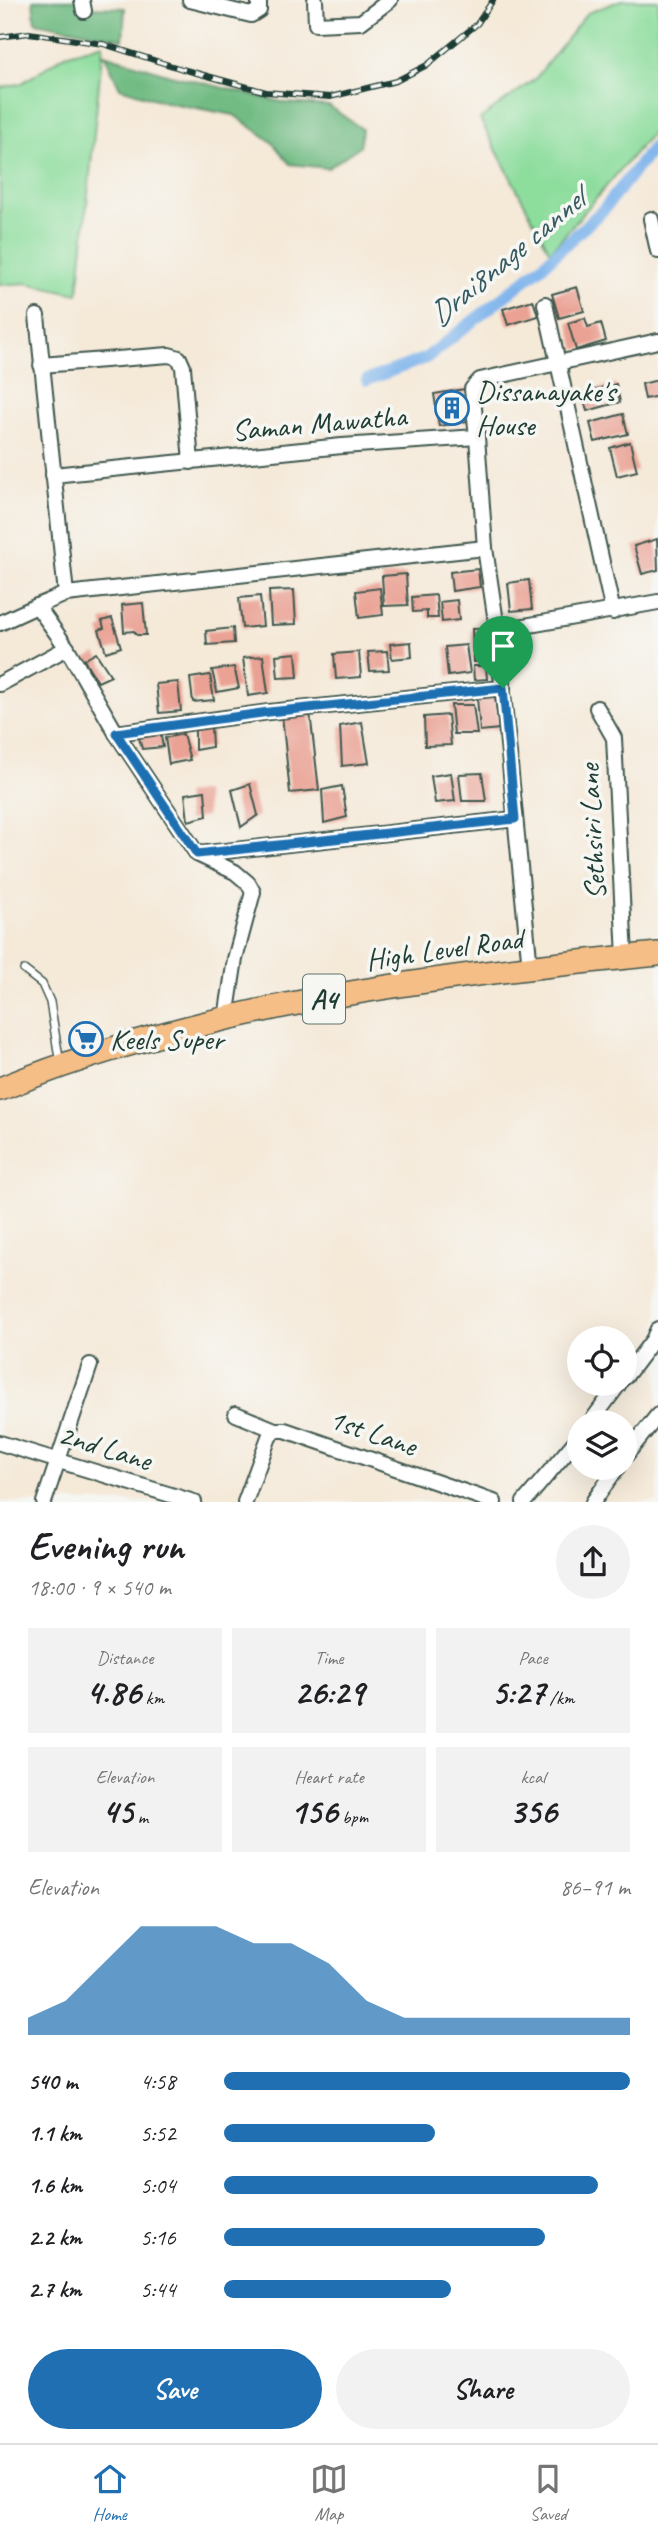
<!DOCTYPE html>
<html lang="en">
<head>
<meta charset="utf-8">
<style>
  body { margin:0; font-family:Caveat,sans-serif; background:#f2f2f2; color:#202124; height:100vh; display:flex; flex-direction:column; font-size:26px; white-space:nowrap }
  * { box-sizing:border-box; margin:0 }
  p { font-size:23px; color:#757577 }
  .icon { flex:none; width:38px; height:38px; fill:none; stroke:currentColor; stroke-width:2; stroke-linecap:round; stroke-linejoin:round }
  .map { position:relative; height:1502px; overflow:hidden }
  .sheet { display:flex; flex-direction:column; background:#fff; flex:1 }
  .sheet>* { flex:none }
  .buttons { position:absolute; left:567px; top:1326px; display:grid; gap:14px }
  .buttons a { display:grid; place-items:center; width:70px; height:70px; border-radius:50%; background:#fff; box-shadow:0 7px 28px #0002; font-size:35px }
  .pin { position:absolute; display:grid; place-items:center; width:60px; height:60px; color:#fff; margin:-72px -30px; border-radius:50% 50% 50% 0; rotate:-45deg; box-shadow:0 0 7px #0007 }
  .pin .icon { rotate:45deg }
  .round { display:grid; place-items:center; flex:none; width:74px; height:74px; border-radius:37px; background:#f2f2f2 }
  .summary { display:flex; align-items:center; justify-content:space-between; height:119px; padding:0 28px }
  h1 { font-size:38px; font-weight:800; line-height:52px }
  .stats { display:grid; grid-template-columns:repeat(3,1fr); gap:10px; height:119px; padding:7px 28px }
  .stats div { display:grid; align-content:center; border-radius:0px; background:#f2f2f2; text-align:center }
  .stats b { font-size:35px; font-weight:800 }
  .stats small { font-size:19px; font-weight:400 }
  .stats p { font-size:19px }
  .chart { height:196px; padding:14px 28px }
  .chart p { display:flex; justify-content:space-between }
  .chart svg { width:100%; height:126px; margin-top:7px; fill:#1f6fb2; opacity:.7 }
  .button { display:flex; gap:14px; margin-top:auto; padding:14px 28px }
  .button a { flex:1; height:80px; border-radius:42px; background:#1f6fb2; color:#fff; font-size:28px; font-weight:800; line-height:80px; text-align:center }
  .button a+a { background:#f2f2f2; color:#202124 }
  ul { padding:0 28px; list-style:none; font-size:23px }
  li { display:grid; grid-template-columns:112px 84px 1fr; align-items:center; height:52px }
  li i { height:18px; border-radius:9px; background:#1f6fb2 }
  .tabs { display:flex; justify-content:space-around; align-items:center; height:98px; border-top:2px solid #e0e0e0; background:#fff; font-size:19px; color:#757577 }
  .tabs a { display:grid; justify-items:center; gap:4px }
  .tabs .active { color:#1f6fb2 }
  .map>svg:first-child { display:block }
  .green { fill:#8ddd9d; stroke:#568d68; stroke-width:2 }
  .forest { fill:#72bc84; stroke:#487c5c; stroke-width:2 }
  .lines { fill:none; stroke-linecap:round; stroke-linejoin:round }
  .canal { stroke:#7eb4ec; stroke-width:12 }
  .building { fill:#eaa294 }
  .service-casing { stroke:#3f574d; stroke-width:10 }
  .minor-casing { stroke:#3f574d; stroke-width:18 }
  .trunk-casing { stroke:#3f574d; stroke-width:26 }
  .service { stroke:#fff; stroke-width:7 }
  .minor { stroke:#fff; stroke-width:14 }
  .trunk { stroke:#f6be87; stroke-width:23 }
  .rail-casing { stroke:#1f3d34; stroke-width:6 }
  .rail { stroke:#f6f6f2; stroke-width:3.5; stroke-dasharray:10; stroke-linecap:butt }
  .route-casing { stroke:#fff; stroke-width:14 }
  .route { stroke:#1f6fb2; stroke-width:9 }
  .labels { text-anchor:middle; stroke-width:7; stroke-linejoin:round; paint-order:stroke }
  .shield { fill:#f6f6f2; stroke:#60746d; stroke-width:2 }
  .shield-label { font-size:28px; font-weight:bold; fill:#1f3d34 }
  .poi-label { font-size:30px; fill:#1f3d34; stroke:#f6f6f2; text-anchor:start }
  .street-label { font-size:30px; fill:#1f3d34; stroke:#f6f6f2 }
  .water-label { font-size:32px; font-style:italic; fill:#375b62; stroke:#f6f6f2 }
</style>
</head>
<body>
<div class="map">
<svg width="658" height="1502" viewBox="0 0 658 1502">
  <rect width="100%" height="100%" fill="#f6f6f2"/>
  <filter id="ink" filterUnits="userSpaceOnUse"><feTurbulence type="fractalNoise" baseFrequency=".0143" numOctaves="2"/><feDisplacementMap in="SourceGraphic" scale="14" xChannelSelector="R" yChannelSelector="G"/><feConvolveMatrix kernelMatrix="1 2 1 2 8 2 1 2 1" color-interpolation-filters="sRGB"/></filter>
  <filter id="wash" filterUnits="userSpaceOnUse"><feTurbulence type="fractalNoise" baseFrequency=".00686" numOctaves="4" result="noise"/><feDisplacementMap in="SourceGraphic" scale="28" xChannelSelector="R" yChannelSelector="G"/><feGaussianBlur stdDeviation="1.57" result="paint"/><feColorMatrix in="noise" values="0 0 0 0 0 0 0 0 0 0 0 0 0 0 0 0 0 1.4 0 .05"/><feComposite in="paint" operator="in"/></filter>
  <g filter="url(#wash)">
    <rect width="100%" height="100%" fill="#f5e9d8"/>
    <g class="green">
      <path d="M622,0H658V126L550,252L480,119L535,79L587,13Z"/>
      <path d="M103,44L78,294L26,283L0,285V88L22,83L65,55Z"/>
    </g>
    <g class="forest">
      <path d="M33,0H84L85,7L125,8L123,39L35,22Z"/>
      <path d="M104,54L170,75L286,103L329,106L362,129L360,146L328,168L290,164L272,142L234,115L165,102L120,88Z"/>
    </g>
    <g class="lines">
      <path class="canal" d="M367,380L426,358L539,269L604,209L656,144"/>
    </g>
    <g id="blocks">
      <g class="building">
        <path d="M577,287L584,311L559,318L552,294Z"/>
        <path d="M533,300L538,316L508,325L503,309Z"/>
        <path d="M585,318L588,327L601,323L606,341L576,350L568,323Z"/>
        <path d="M658,380V396L645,399L642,384Z"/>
        <path d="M616,384L620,402L587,411L582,393Z"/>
        <path d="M465,389L470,421L439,426L434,394Z"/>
        <path d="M623,414L628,434L595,442L590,423Z"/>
        <path d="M630,442L637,471L617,476L610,448Z"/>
        <path d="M657,539L658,570L642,574L634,546Z"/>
        <path d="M478,569L480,587L452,591L450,572Z"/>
        <path d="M406,574L408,605L384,606L382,576Z"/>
        <path d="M529,580L532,609L511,611L508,583Z"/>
        <path d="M380,588L383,615L359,618L356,591Z"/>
        <path d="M294,590L296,624L271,625L269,591Z"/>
        <path d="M436,595L438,618H427V611L413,612L412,597Z"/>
        <path d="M260,596L263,626L242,628L239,598Z"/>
        <path d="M457,600L459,620L442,622L440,602Z"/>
        <path d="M143,603L146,635H137L134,631L124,632L122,605Z"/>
        <path d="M112,618L121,647L106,652L99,630L104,628L102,621Z"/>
        <path d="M233,628L234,643L207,645L206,631Z"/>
        <path d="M490,628L492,661L474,662L472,629Z"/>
        <path d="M411,642L412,657L392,659L390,644Z"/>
        <path d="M466,645L470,673L448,676L445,647Z"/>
        <path d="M387,651L389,670L370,671L368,652Z"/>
        <path d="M359,652L361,677L336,679L334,654Z"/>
        <path d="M96,653L111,676L98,682L84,660Z"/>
        <path d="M296,653L298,677L278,678L276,655Z"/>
        <path d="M263,656L268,693L248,696L243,658Z"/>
        <path d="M473,666H486L487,679L474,680Z"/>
        <path d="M234,667L239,688L217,692L212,670Z"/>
        <path d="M210,675L214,700L193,702L190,678Z"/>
        <path d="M178,682L181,711L159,713L156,684Z"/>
        <path d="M495,696L499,729L480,731L477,698Z"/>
        <path d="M451,705H473L477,734H454Z"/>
        <path d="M310,712L319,790L290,793L282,715Z"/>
        <path d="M448,715L451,745L425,746L424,717Z"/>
        <path d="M362,722L369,763L342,766L340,726Z"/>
        <path d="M211,725L212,747L195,750V727Z"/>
        <path d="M160,731L163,747L142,749L138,734Z"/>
        <path d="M183,734L190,760L169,764L165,738Z"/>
        <path d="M451,773L455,801L435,803L431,776Z"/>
        <path d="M482,773L486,801H462L459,774Z"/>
        <path d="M250,784L258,815L241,827L232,790Z"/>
        <path d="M342,786L347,817L324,823L322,790Z"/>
        <path d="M205,791L207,816L188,821L185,794Z"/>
      </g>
    </g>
  </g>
  <g filter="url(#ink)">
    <use href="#blocks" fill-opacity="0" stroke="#3f574d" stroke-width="2"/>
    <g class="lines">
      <g class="service-casing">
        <path id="service" d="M24,970L42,984L50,1002L60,1064"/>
      </g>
      <g class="minor-casing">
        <g id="minor">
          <path d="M82,0L84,11"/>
          <path d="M190,0L251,15L259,10V0"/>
          <path d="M315,0L316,24L361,22L390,0"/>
          <path d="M651,219L658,251"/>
          <path d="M545,304L613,612"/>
          <path d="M37,316L66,594"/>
          <path d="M41,365L169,355L179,358L183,367L191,462"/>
          <path d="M477,437L472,389L480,380L658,341"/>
          <path d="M53,475L342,446L477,437L485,548L496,622L530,968"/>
          <path d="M37,606L66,594L485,548"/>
          <path d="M0,623L37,606L67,648L116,733L197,854L235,872L248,883L253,892L235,959L226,1018"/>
          <path d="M497,631L658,602"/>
          <path d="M0,684L67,648"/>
          <path d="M597,708L614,738L625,957"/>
          <path d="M116,733L269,712L503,688"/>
          <path d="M198,854L515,819"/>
          <path d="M625,1377L653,1340L658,1329"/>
          <path d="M236,1414L275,1430H285L494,1502"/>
          <path d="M590,1423L619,1384"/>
          <path d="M0,1443L194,1502"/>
          <path d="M625,1456L658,1415"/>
          <path d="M44,1502L90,1365"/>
          <path d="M245,1502L269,1437L275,1430"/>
          <path d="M524,1502L579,1437"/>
          <path d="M593,1502L617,1468"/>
        </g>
      </g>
      <g class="trunk-casing">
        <path id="trunk" d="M0,1089C209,1004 435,976 658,954"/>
      </g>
      <use href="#service" class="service"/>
      <use href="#minor" class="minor"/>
      <use href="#trunk" class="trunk"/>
      <g class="rail-casing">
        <path id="rail" d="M0,37L29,33L103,44L182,69L266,92L330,97L396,81L427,65L477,24L493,0"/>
      </g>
      <use href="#rail" class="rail"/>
    </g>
  </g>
  <g class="lines" filter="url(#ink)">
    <g class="route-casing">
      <path id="route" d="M503,688L515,819L197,854L116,733L269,712Z"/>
    </g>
    <use href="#route" class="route"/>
  </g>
  <defs>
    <g id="building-ring" transform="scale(1.75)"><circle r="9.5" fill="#f6f6f2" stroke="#1f6fb2" stroke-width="1.5"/><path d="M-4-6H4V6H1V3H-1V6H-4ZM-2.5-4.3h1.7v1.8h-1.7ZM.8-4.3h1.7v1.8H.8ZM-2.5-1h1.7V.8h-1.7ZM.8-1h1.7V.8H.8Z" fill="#1f6fb2"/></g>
    <g id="supermarket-ring" transform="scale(1.75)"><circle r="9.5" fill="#f6f6f2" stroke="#1f6fb2" stroke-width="1.5"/><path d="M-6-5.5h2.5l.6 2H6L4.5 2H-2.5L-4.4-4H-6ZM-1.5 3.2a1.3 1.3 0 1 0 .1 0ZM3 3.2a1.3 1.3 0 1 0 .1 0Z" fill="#1f6fb2"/></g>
  </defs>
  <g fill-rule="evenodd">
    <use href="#building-ring" x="452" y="408"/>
    <use href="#supermarket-ring" x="86" y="1039"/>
  </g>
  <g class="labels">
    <rect class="shield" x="303" y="974.5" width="42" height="49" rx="5"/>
    <g class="shield-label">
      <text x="324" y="1009">A4</text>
    </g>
    <g class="poi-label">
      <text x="476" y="401">Dissanayake's<tspan x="476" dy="34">House</tspan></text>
      <text x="110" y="1049">Keels Super</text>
    </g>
    <g class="street-label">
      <text transform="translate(319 423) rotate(-5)" y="10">Saman Mawatha</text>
      <text transform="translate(592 832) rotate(-93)" y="10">Sethsiri Lane</text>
      <text transform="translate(444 949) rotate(-8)" y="10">High Level Road</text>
      <text transform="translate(373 1432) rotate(19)" y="10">1st Lane</text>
      <text transform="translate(105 1447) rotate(17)" y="10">2nd Lane</text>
    </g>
    <g class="water-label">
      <text transform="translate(506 257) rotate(-40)" y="11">Drai8nage cannel</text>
    </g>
  </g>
</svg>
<div class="buttons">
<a><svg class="icon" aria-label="locate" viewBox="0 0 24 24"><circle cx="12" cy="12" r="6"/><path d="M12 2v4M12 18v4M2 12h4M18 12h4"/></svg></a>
<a><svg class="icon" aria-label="layers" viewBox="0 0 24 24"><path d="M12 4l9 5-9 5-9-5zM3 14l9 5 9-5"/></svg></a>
</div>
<div class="pin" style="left:503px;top:688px;background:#1e9e55"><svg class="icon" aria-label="arrive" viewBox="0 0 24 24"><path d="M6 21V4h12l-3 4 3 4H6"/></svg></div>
</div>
<section class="sheet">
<div class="summary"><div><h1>Evening run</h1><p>18:00 · 9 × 540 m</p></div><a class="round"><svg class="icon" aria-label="share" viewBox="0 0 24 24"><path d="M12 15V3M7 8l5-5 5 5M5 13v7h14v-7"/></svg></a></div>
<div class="stats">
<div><p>Distance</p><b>4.86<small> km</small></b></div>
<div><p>Time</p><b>26:29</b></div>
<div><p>Pace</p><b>5:27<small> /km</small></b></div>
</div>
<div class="stats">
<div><p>Elevation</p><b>45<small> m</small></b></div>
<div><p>Heart rate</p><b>156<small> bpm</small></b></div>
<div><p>kcal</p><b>356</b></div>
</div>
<div class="chart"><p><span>Elevation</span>86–91 m</p>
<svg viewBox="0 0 160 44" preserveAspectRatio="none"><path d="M0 44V38L10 32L20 19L30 6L40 6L50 6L60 12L70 12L80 19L90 32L100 38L110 38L120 38L130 38L140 38L150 38L160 38V44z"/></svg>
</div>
<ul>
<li><b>540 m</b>4:58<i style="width:100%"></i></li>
<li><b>1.1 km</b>5:52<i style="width:52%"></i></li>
<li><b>1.6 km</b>5:04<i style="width:92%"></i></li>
<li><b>2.2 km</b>5:16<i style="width:79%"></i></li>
<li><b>2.7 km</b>5:44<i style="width:56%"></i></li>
</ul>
<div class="button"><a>Save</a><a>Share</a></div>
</section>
<nav class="tabs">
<a class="active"><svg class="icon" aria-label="home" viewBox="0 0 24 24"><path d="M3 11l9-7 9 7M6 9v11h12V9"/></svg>Home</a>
<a><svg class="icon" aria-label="map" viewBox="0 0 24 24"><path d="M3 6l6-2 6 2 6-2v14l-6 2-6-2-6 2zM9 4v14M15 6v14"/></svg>Map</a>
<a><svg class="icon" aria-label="saved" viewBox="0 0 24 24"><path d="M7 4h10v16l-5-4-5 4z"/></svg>Saved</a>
</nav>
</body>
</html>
